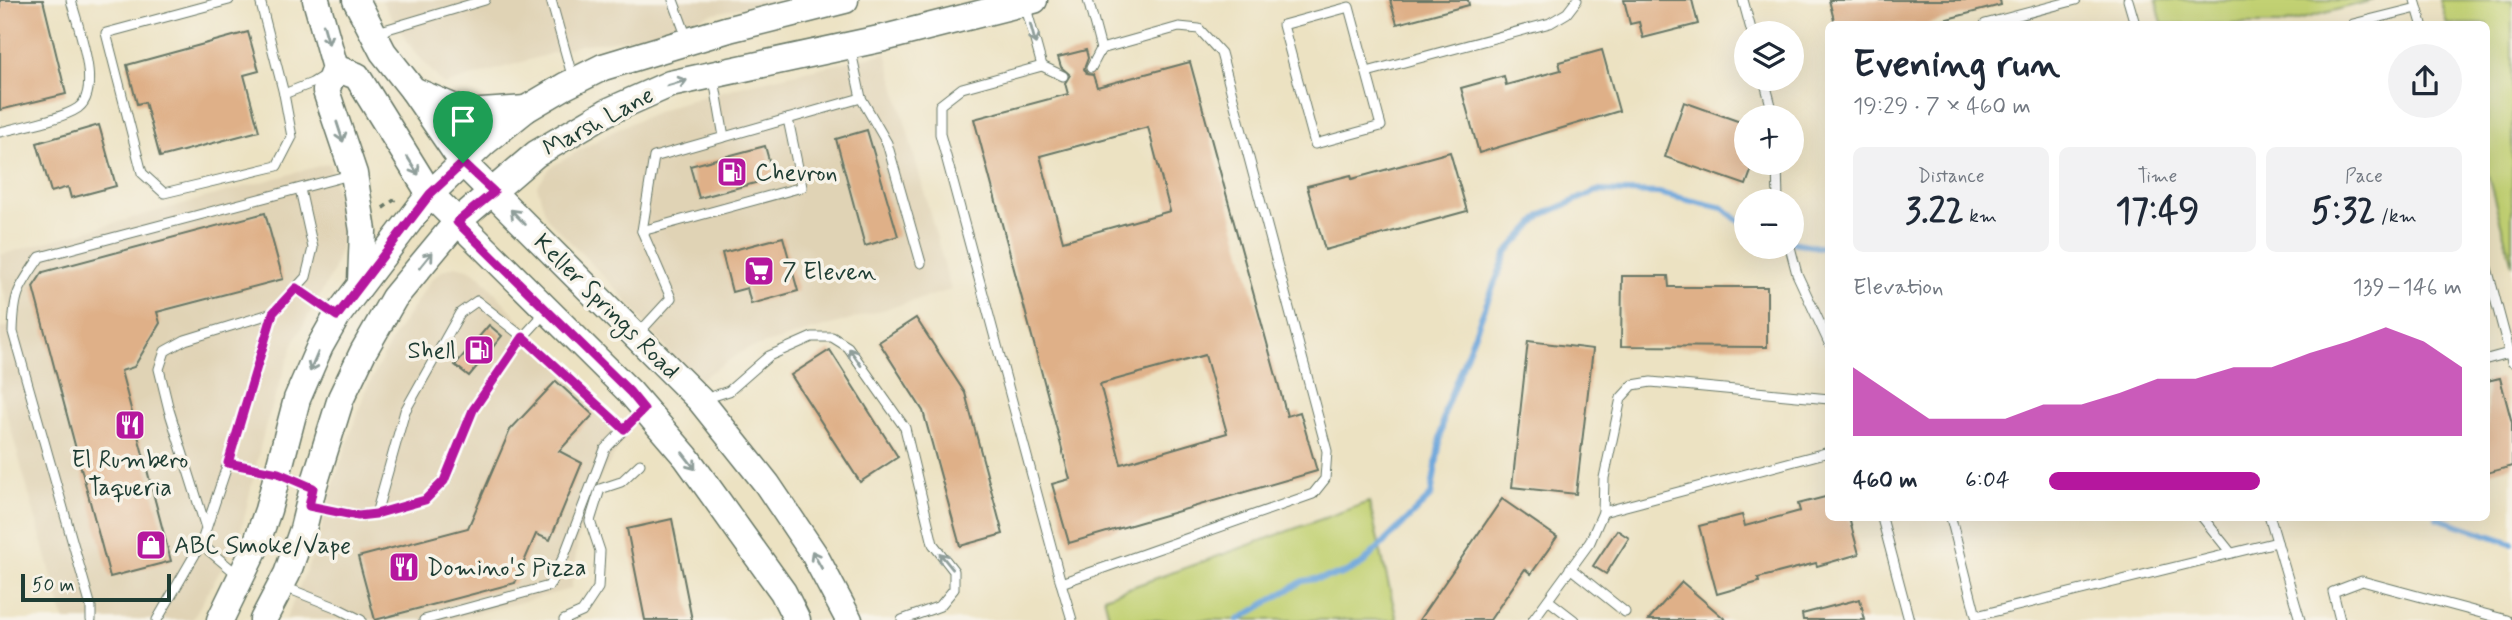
<!DOCTYPE html>
<html lang="en">
<head>
<meta charset="utf-8">
<style>
  body { margin:0; font-family:Mynerve,sans-serif; background:#f2f2f3; color:#1f2937; height:100vh; display:flex; flex-direction:column; font-size:26px; white-space:nowrap }
  * { box-sizing:border-box; margin:0 }
  p { font-size:23px; color:#747a83 }
  .icon { flex:none; width:38px; height:38px; fill:none; stroke:currentColor; stroke-width:2; stroke-linecap:round; stroke-linejoin:round }
  .map { position:relative; flex:1; overflow:hidden }
  .sheet { position:absolute; left:1825px; top:21px; width:665px; height:500px; display:flex; flex-direction:column; background:#fff; border-radius:10px; box-shadow:0 7px 28px #0002 }
  .sheet>* { flex:none }
  .controls { position:absolute; left:1734px; top:21px; display:grid; gap:14px }
  .controls a { display:grid; place-items:center; width:70px; height:70px; border-radius:50%; background:#fff; box-shadow:0 7px 28px #0002; font-size:35px }
  .scale { position:absolute; left:21px; bottom:18px; width:150px; box-sizing:border-box; padding-left:7px; border:4px solid #1f3d34; border-top:0; font-size:19px; line-height:24px; white-space:nowrap; color:#1f3d34; -webkit-text-stroke:5px #f7f3e8; paint-order:stroke }
  .pin { position:absolute; display:grid; place-items:center; width:60px; height:60px; color:#fff; margin:-72px -30px; border-radius:50% 50% 50% 0; rotate:-45deg; box-shadow:0 0 7px #0007 }
  .pin .icon { rotate:45deg }
  .round { display:grid; place-items:center; flex:none; width:74px; height:74px; border-radius:37px; background:#f2f2f3 }
  .headline { display:flex; align-items:center; justify-content:space-between; height:119px; padding:0 28px }
  h1 { font-size:38px; font-weight:700; line-height:52px }
  .metrics { display:grid; grid-template-columns:repeat(3,1fr); gap:10px; height:119px; padding:7px 28px }
  .metrics div { display:grid; align-content:center; border-radius:10px; background:#f2f2f3; text-align:center }
  .metrics b { font-size:35px; font-weight:700 }
  .metrics small { font-size:19px; font-weight:400 }
  .metrics p { font-size:19px }
  .chart { height:196px; padding:14px 28px }
  .chart p { display:flex; justify-content:space-between }
  .chart svg { width:100%; height:126px; margin-top:7px; fill:#b5179e; opacity:.7 }
  ul { padding:0 28px; list-style:none; font-size:23px }
  li { display:grid; grid-template-columns:112px 84px 1fr; align-items:center; height:52px }
  li i { height:18px; border-radius:9px; background:#b5179e }
  .map>svg:first-child { display:block }
  .built { fill:#e0d3b5 }
  .green { fill:#c2d173; stroke:#708754; stroke-width:2 }
  .lines { fill:none; stroke-linecap:round; stroke-linejoin:round }
  .stream { stroke:#6ba5db; stroke-width:6 }
  .building { fill:#dfb088; fill-rule:evenodd }
  .service-casing { stroke:#677766; stroke-width:11 }
  .secondary-casing { stroke:#677766; stroke-width:29 }
  .path { stroke:#677766; stroke-width:3.5; stroke-dasharray:5 5; stroke-linecap:butt }
  .service { stroke:#fff; stroke-width:9 }
  .secondary { stroke:#fff; stroke-width:26 }
  .oneway { stroke:#8f9e9a }
  .route-casing { stroke:#fff; stroke-width:14 }
  .route { stroke:#b5179e; stroke-width:9 }
  .labels { text-anchor:middle; stroke-width:7; stroke-linejoin:round; paint-order:stroke }
  .street-label { font-size:24px; fill:#1f3d34; stroke:#f7f3e8 }
  .poi-label { font-size:24px; fill:#1f3d34; stroke:#f7f3e8; text-anchor:start }
</style>
</head>
<body>
<div class="map">
<svg width="2512" height="620" viewBox="0 0 2512 620">
  <rect width="100%" height="100%" fill="#f7f3e8"/>
  <filter id="ink" filterUnits="userSpaceOnUse"><feTurbulence type="fractalNoise" baseFrequency=".0143" numOctaves="2"/><feDisplacementMap in="SourceGraphic" scale="14" xChannelSelector="R" yChannelSelector="G"/><feConvolveMatrix kernelMatrix="1 2 1 2 8 2 1 2 1" color-interpolation-filters="sRGB"/></filter>
  <filter id="wash" filterUnits="userSpaceOnUse"><feTurbulence type="fractalNoise" baseFrequency=".00686" numOctaves="4" result="noise"/><feDisplacementMap in="SourceGraphic" scale="28" xChannelSelector="R" yChannelSelector="G"/><feGaussianBlur stdDeviation="1.57" result="paint"/><feColorMatrix in="noise" values="0 0 0 0 0 0 0 0 0 0 0 0 0 0 0 0 0 1.4 0 .05"/><feComposite in="paint" operator="in"/></filter>
  <g filter="url(#wash)">
    <rect width="100%" height="100%" fill="#ece2c2"/>
    <g class="built">
      <path d="M381,0H776L710,14L654,35L580,45L444,85L413,50Z"/>
      <path d="M886,53L951,290L745,350L694,383L619,292L547,218L537,186L551,167L573,154L619,128L676,104L748,84Z"/>
      <path d="M330,163L345,232L333,272L294,342L265,427L240,536L192,620H64L0,390V329L13,325L0,276V255Z"/>
      <path d="M455,266L468,269L480,276L625,437L594,488L579,533L571,589L451,620L286,619L317,544L336,477L365,392L395,334L431,280L442,271Z"/>
    </g>
    <g class="green">
      <path d="M2156,0H2374L2283,24H2162Z"/>
      <path d="M2440,0H2512V265L2487,172V24H2447Z"/>
      <path d="M1369,502L1397,620H1110L1104,597Z"/>
    </g>
    <g class="lines">
      <g class="stream">
        <path d="M1792,242L1829,249"/>
        <path d="M2437,518L2512,543"/>
        <path d="M1238,620L1303,581L1340,575L1361,565L1431,496L1445,409L1507,252L1542,215L1597,191L1658,193L1723,208L1746,227"/>
      </g>
    </g>
    <g id="blocks">
      <g class="building">
        <path d="M0,0H43L66,94L0,110Z"/>
        <path d="M1390,0H1468L1469,5L1397,24Z"/>
        <path d="M1624,0H1692L1698,24L1643,38L1639,22L1630,24Z"/>
        <path d="M1829,0H2000L2001,5L1928,24H1835Z"/>
        <path d="M248,32L259,71L244,75L259,131L160,157L145,102L137,104L127,65Z"/>
        <path d="M1086,50L1088,58L1084,69L1087,74L1093,75L1097,87L1190,62L1287,416L1300,412L1317,471L1069,543L1052,484L1070,479L974,119L1068,94L1065,83L1070,75L1061,67L1058,57ZM1148,127L1170,211L1063,241L1040,156ZM1205,355L1227,433L1121,464L1100,384Z"/>
        <path d="M1602,50L1619,111L1479,153L1461,88L1504,76L1506,85L1561,70L1559,62Z"/>
        <path d="M1684,102L1746,124V163H1754L1746,185L1665,157Z"/>
        <path d="M99,125L116,186L71,198L68,187L51,192L37,143Z"/>
        <path d="M867,130L898,236L865,246L836,139Z"/>
        <path d="M765,146L774,178L699,198L690,166Z"/>
        <path d="M1450,152L1467,211L1325,250L1307,186L1351,175L1352,179Z"/>
        <path d="M265,213L283,279L157,312L160,323L134,367L121,371L171,561L110,577L33,287L43,272Z"/>
        <path d="M783,237L798,291L751,304L747,288L732,292L722,253Z"/>
        <path d="M1622,276H1668L1669,287H1767V347L1621,346Z"/>
        <path d="M916,318L965,393L1003,534L960,546L923,411L879,342Z"/>
        <path d="M489,325L502,336L469,376L455,365Z"/>
        <path d="M1528,341L1593,349L1576,494L1512,487Z"/>
        <path d="M830,350L898,457L860,482L791,375Z"/>
        <path d="M2500,378L2512,423V466L2487,473V381Z"/>
        <path d="M556,381L593,415L559,451L582,463L550,540L536,534L515,583L375,620L358,557L468,528L510,430Z"/>
        <path d="M1829,496V518H1849L1859,554L1817,566L1816,563L1758,578L1759,582L1717,594L1699,526L1742,515L1745,526L1800,511L1798,504Z"/>
        <path d="M1502,499L1557,537L1531,574L1525,569L1490,620H1419Z"/>
        <path d="M672,519L692,620H645L627,529Z"/>
        <path d="M1617,530L1629,538L1606,574L1593,566Z"/>
        <path d="M1682,582L1726,620H1648Z"/>
        <path d="M1860,599L1865,620H1803L1802,614Z"/>
      </g>
    </g>
  </g>
  <g filter="url(#ink)">
    <use href="#blocks" fill-opacity="0" stroke="#677766" stroke-width="2"/>
    <g class="lines">
      <g class="service-casing">
        <g id="service">
          <path d="M229,0L106,33L142,173L164,193L277,166L292,137L284,94L312,83L325,75"/>
          <path d="M260,0L284,94"/>
          <path d="M551,0L573,79"/>
          <path d="M673,0L687,38"/>
          <path d="M1088,0L1101,49"/>
          <path d="M1743,0L1752,33"/>
          <path d="M2128,0L2135,24"/>
          <path d="M2415,0L2422,24"/>
          <path d="M1025,4L1042,66"/>
          <path d="M1349,7L1381,126L1315,144L1283,25Z"/>
          <path d="M1985,24L2076,0"/>
          <path d="M2353,24L2417,8"/>
          <path d="M374,33L485,0"/>
          <path d="M1367,72L1550,23L1567,13L1577,0"/>
          <path d="M1063,76L1042,66L962,88L940,105V134L1061,583L1313,494L1325,479L1327,451L1221,53L1199,29L1179,27L1101,49L1091,68"/>
          <path d="M714,79L724,137"/>
          <path d="M1764,79L1774,117"/>
          <path d="M861,98L887,143L921,263"/>
          <path d="M0,132C20,127 62,119 78,108C103,90 77,25 71,0"/>
          <path d="M1777,163L1778,201"/>
          <path d="M642,231L802,187L788,119"/>
          <path d="M1790,247L1797,274L1829,343"/>
          <path d="M2487,268L2512,362"/>
          <path d="M296,288L335,315"/>
          <path d="M637,335L671,298L642,231L654,157L861,98L850,47"/>
          <path d="M2487,359L2509,353"/>
          <path d="M704,399L729,391L769,356L812,337H832L848,347L905,428L933,544L954,571V589L940,606L902,620"/>
          <path d="M228,463L276,472"/>
          <path d="M311,507L358,516L376,514L425,500L445,481L473,410L523,337L624,429"/>
          <path d="M1603,512L1829,452"/>
          <path d="M376,514L405,411L460,313L477,301L523,337L546,312"/>
          <path d="M1882,518L1909,620"/>
          <path d="M1951,518L1976,616L2277,542"/>
          <path d="M2203,518L2231,553"/>
          <path d="M2270,518L2300,620"/>
          <path d="M206,528L169,410L159,369L165,351L185,340L273,313"/>
          <path d="M201,544L237,574"/>
          <path d="M1570,568L1625,612"/>
          <path d="M1061,583L1072,620"/>
          <path d="M282,586L335,607L361,620"/>
          <path d="M1548,600L1574,620"/>
          <path d="M91,620V607L13,332C14,293 18,289 40,257L350,175"/>
          <path d="M157,620L201,544L228,463L273,313L306,277L313,248L300,189"/>
          <path d="M424,620L549,586L564,556L605,449L643,410"/>
          <path d="M564,620L582,612L598,588L600,551L590,521L600,489L621,482L640,464"/>
          <path d="M1533,620L1590,542L1603,512L1604,478L1621,398L1633,385L1651,382L1829,399"/>
          <path d="M2340,620L2333,592L2362,581L2507,620"/>
        </g>
      </g>
      <g class="secondary-casing">
        <g id="secondary">
          <path d="M316,0L335,68"/>
          <path d="M356,0L383,52L413,90L463,163L700,400L767,484L814,554L849,620"/>
          <path d="M335,68L357,76L430,194L630,392L686,457L783,592L797,620"/>
          <path d="M335,68L326,91L354,174L363,231L361,282"/>
          <path d="M413,90L467,113L526,109"/>
          <path d="M220,620L254,550L268,510L297,399L320,346L337,316L430,194L485,142L526,109L565,86L603,67L729,29L845,0"/>
          <path d="M263,620L287,574L303,529L313,488L341,398L363,352L394,298L457,222L536,154L607,112L670,84L884,38L1034,0"/>
        </g>
      </g>
      <path class="path" d="M383,208L397,198"/>
      <use href="#service" class="service"/>
      <use href="#secondary" class="secondary"/>
    </g>
    <defs><path id="oneway-shaft" d="M-6 0H5M1.5-3L5.5 0L1.5 3" fill="none" stroke-width="1.6" stroke-linecap="round" stroke-linejoin="round" transform="scale(1.75)"/></defs>
    <g class="oneway">
      <use href="#oneway-shaft" transform="translate(326 34) rotate(74)"/>
      <use href="#oneway-shaft" transform="translate(1033 34) rotate(75)"/>
      <use href="#oneway-shaft" transform="translate(677 83) rotate(-16)"/>
      <use href="#oneway-shaft" transform="translate(340 132) rotate(72)"/>
      <use href="#oneway-shaft" transform="translate(413 166) rotate(58)"/>
      <use href="#oneway-shaft" transform="translate(518 217) rotate(-135)"/>
      <use href="#oneway-shaft" transform="translate(426 260) rotate(-51)"/>
      <use href="#oneway-shaft" transform="translate(855 357) rotate(-125)"/>
      <use href="#oneway-shaft" transform="translate(314 362) rotate(113)"/>
      <use href="#oneway-shaft" transform="translate(689 461) rotate(52)"/>
      <use href="#oneway-shaft" transform="translate(817 560) rotate(-119)"/>
      <use href="#oneway-shaft" transform="translate(946 561) rotate(-129)"/>
    </g>
  </g>
  <g class="lines" filter="url(#ink)">
    <g class="route-casing">
      <path id="route" d="M463,163L494,192L457,222L630,392L644,409L624,429L523,337L473,410L444,481L425,500L376,514L358,516L309,506L313,488L278,473L228,463L273,313L296,288L337,316L430,194Z"/>
    </g>
    <use href="#route" class="route"/>
  </g>
  <defs>
    <g id="fuel-square" transform="scale(1.575)"><rect x="-9" y="-9" width="18" height="18" rx="4" fill="#b5179e" stroke="#f7f3e8"/><path d="M-5.5-6h7V0h2V4h1.3V-2.5L3-4.5l.8-.8L6-3V5H2.5V1h-1V6h-7ZM-4.2-4.7v3.2H.2V-4.7Z" fill="#fff"/></g>
    <g id="supermarket-square" transform="scale(1.575)"><rect x="-9" y="-9" width="18" height="18" rx="4" fill="#b5179e" stroke="#f7f3e8"/><path d="M-6-5.5h2.5l.6 2H6L4.5 2H-2.5L-4.4-4H-6ZM-1.5 3.2a1.3 1.3 0 1 0 .1 0ZM3 3.2a1.3 1.3 0 1 0 .1 0Z" fill="#fff"/></g>
    <g id="restaurant-square" transform="scale(1.575)"><rect x="-9" y="-9" width="18" height="18" rx="4" fill="#b5179e" stroke="#f7f3e8"/><path d="M-5-6h1v4h1v-4h1v4h1v-4h1v5L-1.5 .5V6h-2V.5L-5-1ZM5-6V6H3V1.5H1.5Q1.5-4 5-6Z" fill="#fff"/></g>
    <g id="shop-square" transform="scale(1.575)"><rect x="-9" y="-9" width="18" height="18" rx="4" fill="#b5179e" stroke="#f7f3e8"/><path d="M-5-2.5h2.3a2.7 3.5 0 0 1 5.4 0H5L5.5 6h-11ZM-1.5-2.5h3a1.5 2.3 0 0 0-3 0Z" fill="#fff"/></g>
  </defs>
  <g fill-rule="evenodd">
    <use href="#fuel-square" x="732" y="172"/>
    <use href="#supermarket-square" x="759" y="271"/>
    <use href="#fuel-square" x="479" y="350"/>
    <use href="#restaurant-square" x="130" y="425"/>
    <use href="#shop-square" x="151" y="545"/>
    <use href="#restaurant-square" x="404" y="567"/>
  </g>
  <g class="labels">
    <g class="street-label">
      <text transform="translate(598 121) rotate(-28)" y="8">Marsh Lane</text>
      <text transform="translate(607 306) rotate(45)" y="8">Keller Springs Road</text>
    </g>
    <g class="poi-label">
      <text x="755" y="180">Chevron</text>
      <text x="782" y="279">7 Eleven</text>
      <text x="456" y="358" text-anchor="end">Shell</text>
      <text x="130" y="467" text-anchor="middle">El Rumbero<tspan x="130" dy="28">Taqueria</tspan></text>
      <text x="174" y="553">ABC Smoke/Vape</text>
      <text x="427" y="575">Domino's Pizza</text>
    </g>
  </g>
</svg>
<div class="controls">
<a><svg class="icon" aria-label="layers" viewBox="0 0 24 24"><path d="M12 4l9 5-9 5-9-5zM3 14l9 5 9-5"/></svg></a>
<a>+</a>
<a>−</a>
</div>
<div class="scale">50 m</div>
<div class="pin" style="left:463px;top:163px;background:#1e9e55"><svg class="icon" aria-label="arrive" viewBox="0 0 24 24"><path d="M6 21V4h12l-3 4 3 4H6"/></svg></div>
<section class="sheet">
<div class="headline"><div><h1>Evening run</h1><p>19:29 · 7 × 460 m</p></div><a class="round"><svg class="icon" aria-label="share" viewBox="0 0 24 24"><path d="M12 15V3M7 8l5-5 5 5M5 13v7h14v-7"/></svg></a></div>
<div class="metrics">
<div><p>Distance</p><b>3.22<small> km</small></b></div>
<div><p>Time</p><b>17:49</b></div>
<div><p>Pace</p><b>5:32<small> /km</small></b></div>
</div>
<div class="chart"><p><span>Elevation</span>139–146 m</p>
<svg viewBox="0 0 160 44" preserveAspectRatio="none"><path d="M0 44V20L10 29L20 38L30 38L40 38L50 33L60 33L70 29L80 24L90 24L100 20L110 20L120 15L130 11L140 6L150 11L160 20V44z"/></svg>
</div>
<ul>
<li><b>460 m</b>6:04<i style="width:51%"></i></li>
</ul>
</section>
</div>
</body>
</html>
